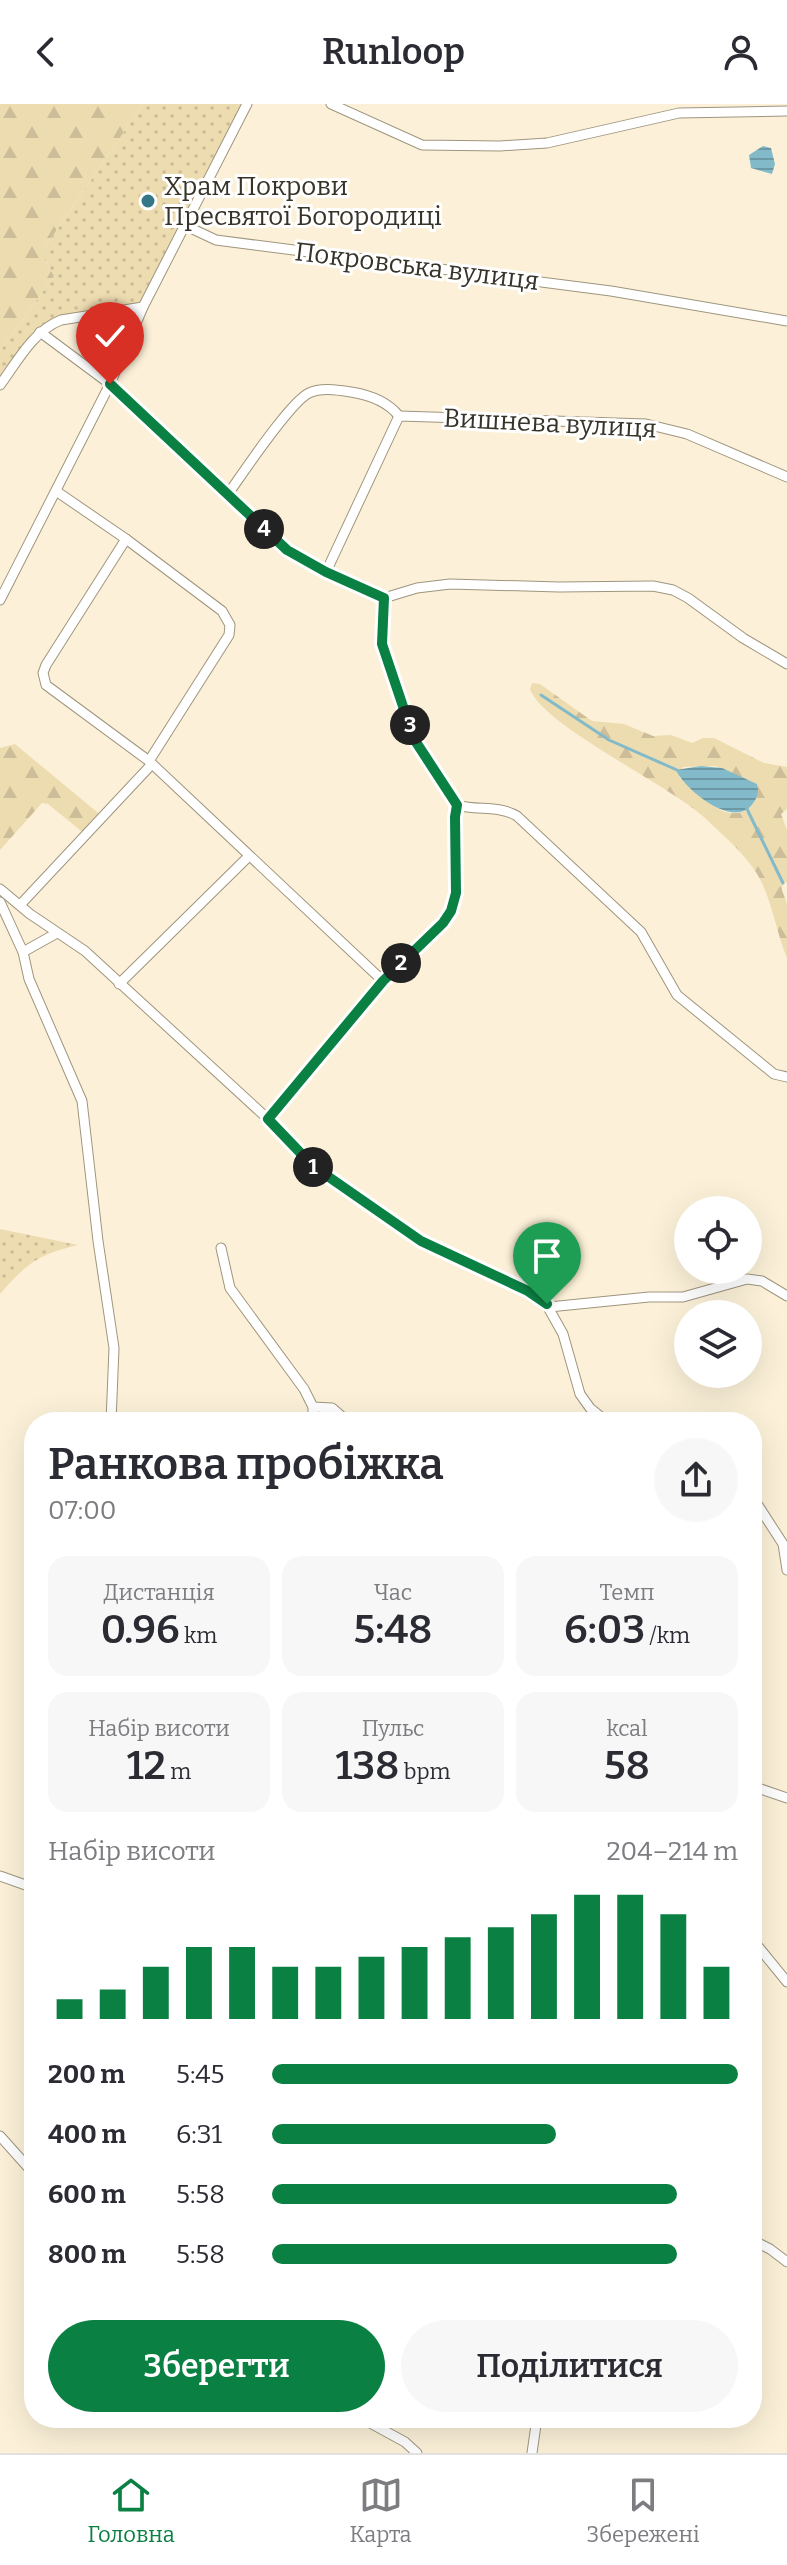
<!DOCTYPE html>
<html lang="uk">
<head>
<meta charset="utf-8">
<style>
  body { margin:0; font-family:Bitter,serif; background:#f7f7f7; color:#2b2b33; height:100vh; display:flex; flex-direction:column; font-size:30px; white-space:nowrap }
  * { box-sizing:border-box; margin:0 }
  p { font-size:26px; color:#7c7c81 }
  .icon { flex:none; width:44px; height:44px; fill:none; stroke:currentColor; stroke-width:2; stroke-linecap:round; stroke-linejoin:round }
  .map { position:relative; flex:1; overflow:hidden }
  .sheet { position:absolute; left:24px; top:1308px; width:738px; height:1016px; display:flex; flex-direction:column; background:#fff; border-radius:32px; box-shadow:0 8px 32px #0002 }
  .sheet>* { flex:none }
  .controls { position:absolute; left:674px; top:1092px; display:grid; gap:16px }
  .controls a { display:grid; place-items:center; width:88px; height:88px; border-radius:50%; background:#fff; box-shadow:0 8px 32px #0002; font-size:40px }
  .pin { position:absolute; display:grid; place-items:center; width:68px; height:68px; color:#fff; margin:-82px -34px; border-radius:50% 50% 50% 0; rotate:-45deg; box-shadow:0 0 8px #0007 }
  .pin .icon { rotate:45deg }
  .km { position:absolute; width:40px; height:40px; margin:-20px; border-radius:50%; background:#222; color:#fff; font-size:22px; line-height:40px; text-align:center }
  .round { display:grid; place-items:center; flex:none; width:84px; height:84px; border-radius:42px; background:#f7f7f7 }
  .head { display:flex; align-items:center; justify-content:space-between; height:136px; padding:0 24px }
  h1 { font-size:44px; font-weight:600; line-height:60px }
  .metrics { display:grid; grid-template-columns:repeat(3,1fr); gap:12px; height:136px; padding:8px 24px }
  .metrics div { display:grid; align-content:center; border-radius:20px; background:#f7f7f7; text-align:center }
  .metrics b { font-size:40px; font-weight:600 }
  .metrics small { font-size:22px; font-weight:400 }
  .metrics p { font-size:22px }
  .chart { height:224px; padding:16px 24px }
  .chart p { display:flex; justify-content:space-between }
  .chart svg { width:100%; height:144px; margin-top:8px; stroke:#0b8043; stroke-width:6 }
  .action { display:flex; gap:16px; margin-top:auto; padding:16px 24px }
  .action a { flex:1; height:92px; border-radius:48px; background:#0b8043; color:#fff; font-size:32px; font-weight:600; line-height:92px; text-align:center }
  .action a+a { background:#f7f7f7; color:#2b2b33 }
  ul { padding:0 24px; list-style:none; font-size:26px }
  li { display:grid; grid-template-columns:128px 96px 1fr; align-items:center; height:60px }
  li i { height:20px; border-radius:10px; background:#0b8043 }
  header { display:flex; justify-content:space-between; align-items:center; height:104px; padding:0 24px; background:#fff; font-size:36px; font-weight:600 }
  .tabs { display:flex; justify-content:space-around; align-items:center; height:112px; border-top:2px solid #e1e1e2; background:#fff; font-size:22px; color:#7c7c81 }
  .tabs a { display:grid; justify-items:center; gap:4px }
  .tabs .active { color:#0b8043 }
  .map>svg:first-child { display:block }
  .grass { fill:url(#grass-dots) }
  .forest { fill:url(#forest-firs); fill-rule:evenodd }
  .water { fill:url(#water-rules) }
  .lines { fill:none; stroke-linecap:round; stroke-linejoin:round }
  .stream { stroke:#82baca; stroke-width:3 }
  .minor-casing { stroke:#9f957e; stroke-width:11 }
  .minor { stroke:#fff; stroke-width:9 }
  .route-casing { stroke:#fff; stroke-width:16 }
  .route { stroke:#0b8043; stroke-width:10 }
  .poi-dot { fill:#357789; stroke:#fff; stroke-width:3 }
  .labels { text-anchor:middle; stroke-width:6; stroke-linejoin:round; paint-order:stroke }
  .poi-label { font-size:26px; fill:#373329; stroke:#fff; text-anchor:start }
  .street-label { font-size:26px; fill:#373329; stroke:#fff }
</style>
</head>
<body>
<header><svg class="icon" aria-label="back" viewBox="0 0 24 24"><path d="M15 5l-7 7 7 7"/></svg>Runloop<svg class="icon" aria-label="person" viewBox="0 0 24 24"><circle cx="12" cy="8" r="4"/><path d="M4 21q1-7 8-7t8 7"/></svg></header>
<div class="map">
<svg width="787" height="2349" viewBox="0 0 787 2349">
  <defs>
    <pattern id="grass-dots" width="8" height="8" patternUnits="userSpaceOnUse" patternTransform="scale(2)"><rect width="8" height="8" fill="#eedcb1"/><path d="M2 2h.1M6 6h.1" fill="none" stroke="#cdbd98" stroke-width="1.8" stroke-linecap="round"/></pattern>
    <pattern id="forest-firs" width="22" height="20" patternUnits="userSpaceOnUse" patternTransform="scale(2)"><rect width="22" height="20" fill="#eedcb1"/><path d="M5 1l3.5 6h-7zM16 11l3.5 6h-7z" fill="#cdbd98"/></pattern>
    <pattern id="water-rules" width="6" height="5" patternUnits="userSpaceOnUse" patternTransform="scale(2)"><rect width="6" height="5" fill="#82baca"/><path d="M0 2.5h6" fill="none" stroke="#6b98a4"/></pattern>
  </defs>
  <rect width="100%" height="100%" fill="#fcf1d8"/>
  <g class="grass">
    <path d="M143,0H247L143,203L50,220L0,281V247L54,172L45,156V143Z"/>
    <path d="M0,1125L78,1141C39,1150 26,1160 0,1190Z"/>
  </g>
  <g class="forest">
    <path d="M0,0H143L45,143V156L54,172L0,247Z"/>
    <path d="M532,579L540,580L592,617L624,620L653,632L671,631L692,639L703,634H714L764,659L787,663V705L781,710L787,726V779L783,777L782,786L787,800V854C777,830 773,803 762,779C751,755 725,733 706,715C670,681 543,622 530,585ZM715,662L757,680C759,688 757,697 750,703C727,724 696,687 679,673L683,663Z"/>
    <path d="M15,640L103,713L86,731L48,700L42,699L0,746V644Z"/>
  </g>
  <g class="water">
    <path d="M763,42L771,44L775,60L772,70L751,64L749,51Z"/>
    <path d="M701,662L722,664L757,680C759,687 758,692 754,698C736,728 685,686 676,666Z"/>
  </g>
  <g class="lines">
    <g class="stream">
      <path d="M541,591L609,636L677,666"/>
      <path d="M746,703L783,779"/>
    </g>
    <g class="minor-casing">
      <g id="minor">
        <path d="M331,0L422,41L500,42L547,39L679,9L787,7"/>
        <path d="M184,121L216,136L611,187L787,217"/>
        <path d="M40,228L110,280L287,446L326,468L384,494L382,540L414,635L457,701L455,713L456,789L451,807L443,819L383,877L268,1015"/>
        <path d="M0,281C17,258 33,227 61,216L143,203"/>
        <path d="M56,387L126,435L46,561L43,569L46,581L149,657L383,877"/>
        <path d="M228,390C243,369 290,298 309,289C321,283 338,286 351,288C370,291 387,297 399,312"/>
        <path d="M126,435L222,507L230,521L229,531L149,657"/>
        <path d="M326,468L399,312L646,320L687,330L787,373"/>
        <path d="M384,494L417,484L450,480L559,483L653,482L673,486L688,494L743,534L787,560"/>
        <path d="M0,496L110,280L143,203L247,0"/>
        <path d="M457,701C477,707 499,701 517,712L641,828L677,891L774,970L787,973"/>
        <path d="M0,785L30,810L85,847L268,1015L313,1062L431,1143L528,1187L544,1196L563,1230L580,1290L590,1304L607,1318"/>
        <path d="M0,798L23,848L29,875L82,997L98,1137L114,1244L111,1318"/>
        <path d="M20,801L152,660"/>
        <path d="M23,848L57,829"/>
        <path d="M119,880L249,752"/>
        <path d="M221,1144L230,1184L304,1285L313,1303V1318"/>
        <path d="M549,1203L649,1193H683L747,1175L762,1177L787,1192"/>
        <path d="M313,1303L332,1304L348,1318"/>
        <path d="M752,1392L783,1440L787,1466"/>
        <path d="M752,1682L787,1694"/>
        <path d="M0,1772L34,1784"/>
        <path d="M752,1835L787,1878"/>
        <path d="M0,2032L34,2070"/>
        <path d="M752,2136L770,2145L787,2158"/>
        <path d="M361,2314L405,2338L417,2349"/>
        <path d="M532,2349L537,2314"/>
      </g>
    </g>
    <use href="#minor" class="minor"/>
  </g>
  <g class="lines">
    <g class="route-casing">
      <path id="route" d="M110,280L287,446L326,468L384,494L382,540L414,635L457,701L455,713L456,789L451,807L443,819L383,877L268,1015L313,1062L421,1137L528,1187L547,1200"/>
    </g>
    <use href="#route" class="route"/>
  </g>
  <circle class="poi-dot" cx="148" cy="97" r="8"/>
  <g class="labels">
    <g class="poi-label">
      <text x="164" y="91">Храм Покрови<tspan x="164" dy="30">Пресвятої Богородиці</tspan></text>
    </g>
    <g class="street-label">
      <text transform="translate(417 162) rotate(7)" y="9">Покровська вулиця</text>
      <text transform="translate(550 319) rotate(3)" y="9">Вишнева вулиця</text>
    </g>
  </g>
</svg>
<div class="controls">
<a><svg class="icon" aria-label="locate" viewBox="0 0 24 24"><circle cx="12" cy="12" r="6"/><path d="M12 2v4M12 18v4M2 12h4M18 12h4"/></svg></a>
<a><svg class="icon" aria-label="layers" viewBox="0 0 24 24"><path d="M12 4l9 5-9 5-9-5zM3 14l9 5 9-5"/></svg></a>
</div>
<div class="pin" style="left:547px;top:1200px;background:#1e9e55"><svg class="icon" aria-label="arrive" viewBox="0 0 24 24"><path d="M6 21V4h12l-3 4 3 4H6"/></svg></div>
<div class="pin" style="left:110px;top:280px;background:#d93025"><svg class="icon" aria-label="check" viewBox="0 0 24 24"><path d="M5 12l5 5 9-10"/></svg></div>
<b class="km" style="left:313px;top:1063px">1</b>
<b class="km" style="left:401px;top:859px">2</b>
<b class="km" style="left:410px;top:621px">3</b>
<b class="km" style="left:264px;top:425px">4</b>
<section class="sheet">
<div class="head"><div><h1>Ранкова пробіжка</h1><p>07:00</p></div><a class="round"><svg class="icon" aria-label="share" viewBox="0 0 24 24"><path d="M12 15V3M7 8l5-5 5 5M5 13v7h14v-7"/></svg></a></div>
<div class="metrics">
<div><p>Дистанція</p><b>0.96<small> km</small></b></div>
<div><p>Час</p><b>5:48</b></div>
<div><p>Темп</p><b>6:03<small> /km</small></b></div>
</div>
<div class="metrics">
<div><p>Набір висоти</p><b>12<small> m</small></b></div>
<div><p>Пульс</p><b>138<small> bpm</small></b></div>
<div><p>kcal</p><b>58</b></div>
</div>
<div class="chart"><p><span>Набір висоти</span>204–214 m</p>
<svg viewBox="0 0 160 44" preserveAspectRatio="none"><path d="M5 44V38M15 44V35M25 44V28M35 44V22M45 44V22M55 44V28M65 44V28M75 44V25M85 44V22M95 44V19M105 44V16M115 44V12M125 44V6M135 44V6M145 44V12M155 44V28"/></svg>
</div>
<ul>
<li><b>200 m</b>5:45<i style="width:100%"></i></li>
<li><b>400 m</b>6:31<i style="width:61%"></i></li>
<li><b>600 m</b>5:58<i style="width:87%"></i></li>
<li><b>800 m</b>5:58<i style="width:87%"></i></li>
</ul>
<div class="action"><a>Зберегти</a><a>Поділитися</a></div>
</section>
</div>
<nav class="tabs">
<a class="active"><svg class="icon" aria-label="home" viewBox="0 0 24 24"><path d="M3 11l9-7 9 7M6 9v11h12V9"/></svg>Головна</a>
<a><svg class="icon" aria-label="map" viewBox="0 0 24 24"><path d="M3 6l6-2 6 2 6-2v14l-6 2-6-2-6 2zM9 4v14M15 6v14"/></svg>Карта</a>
<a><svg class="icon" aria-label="saved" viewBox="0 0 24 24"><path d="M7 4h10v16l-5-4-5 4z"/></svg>Збережені</a>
</nav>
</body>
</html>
